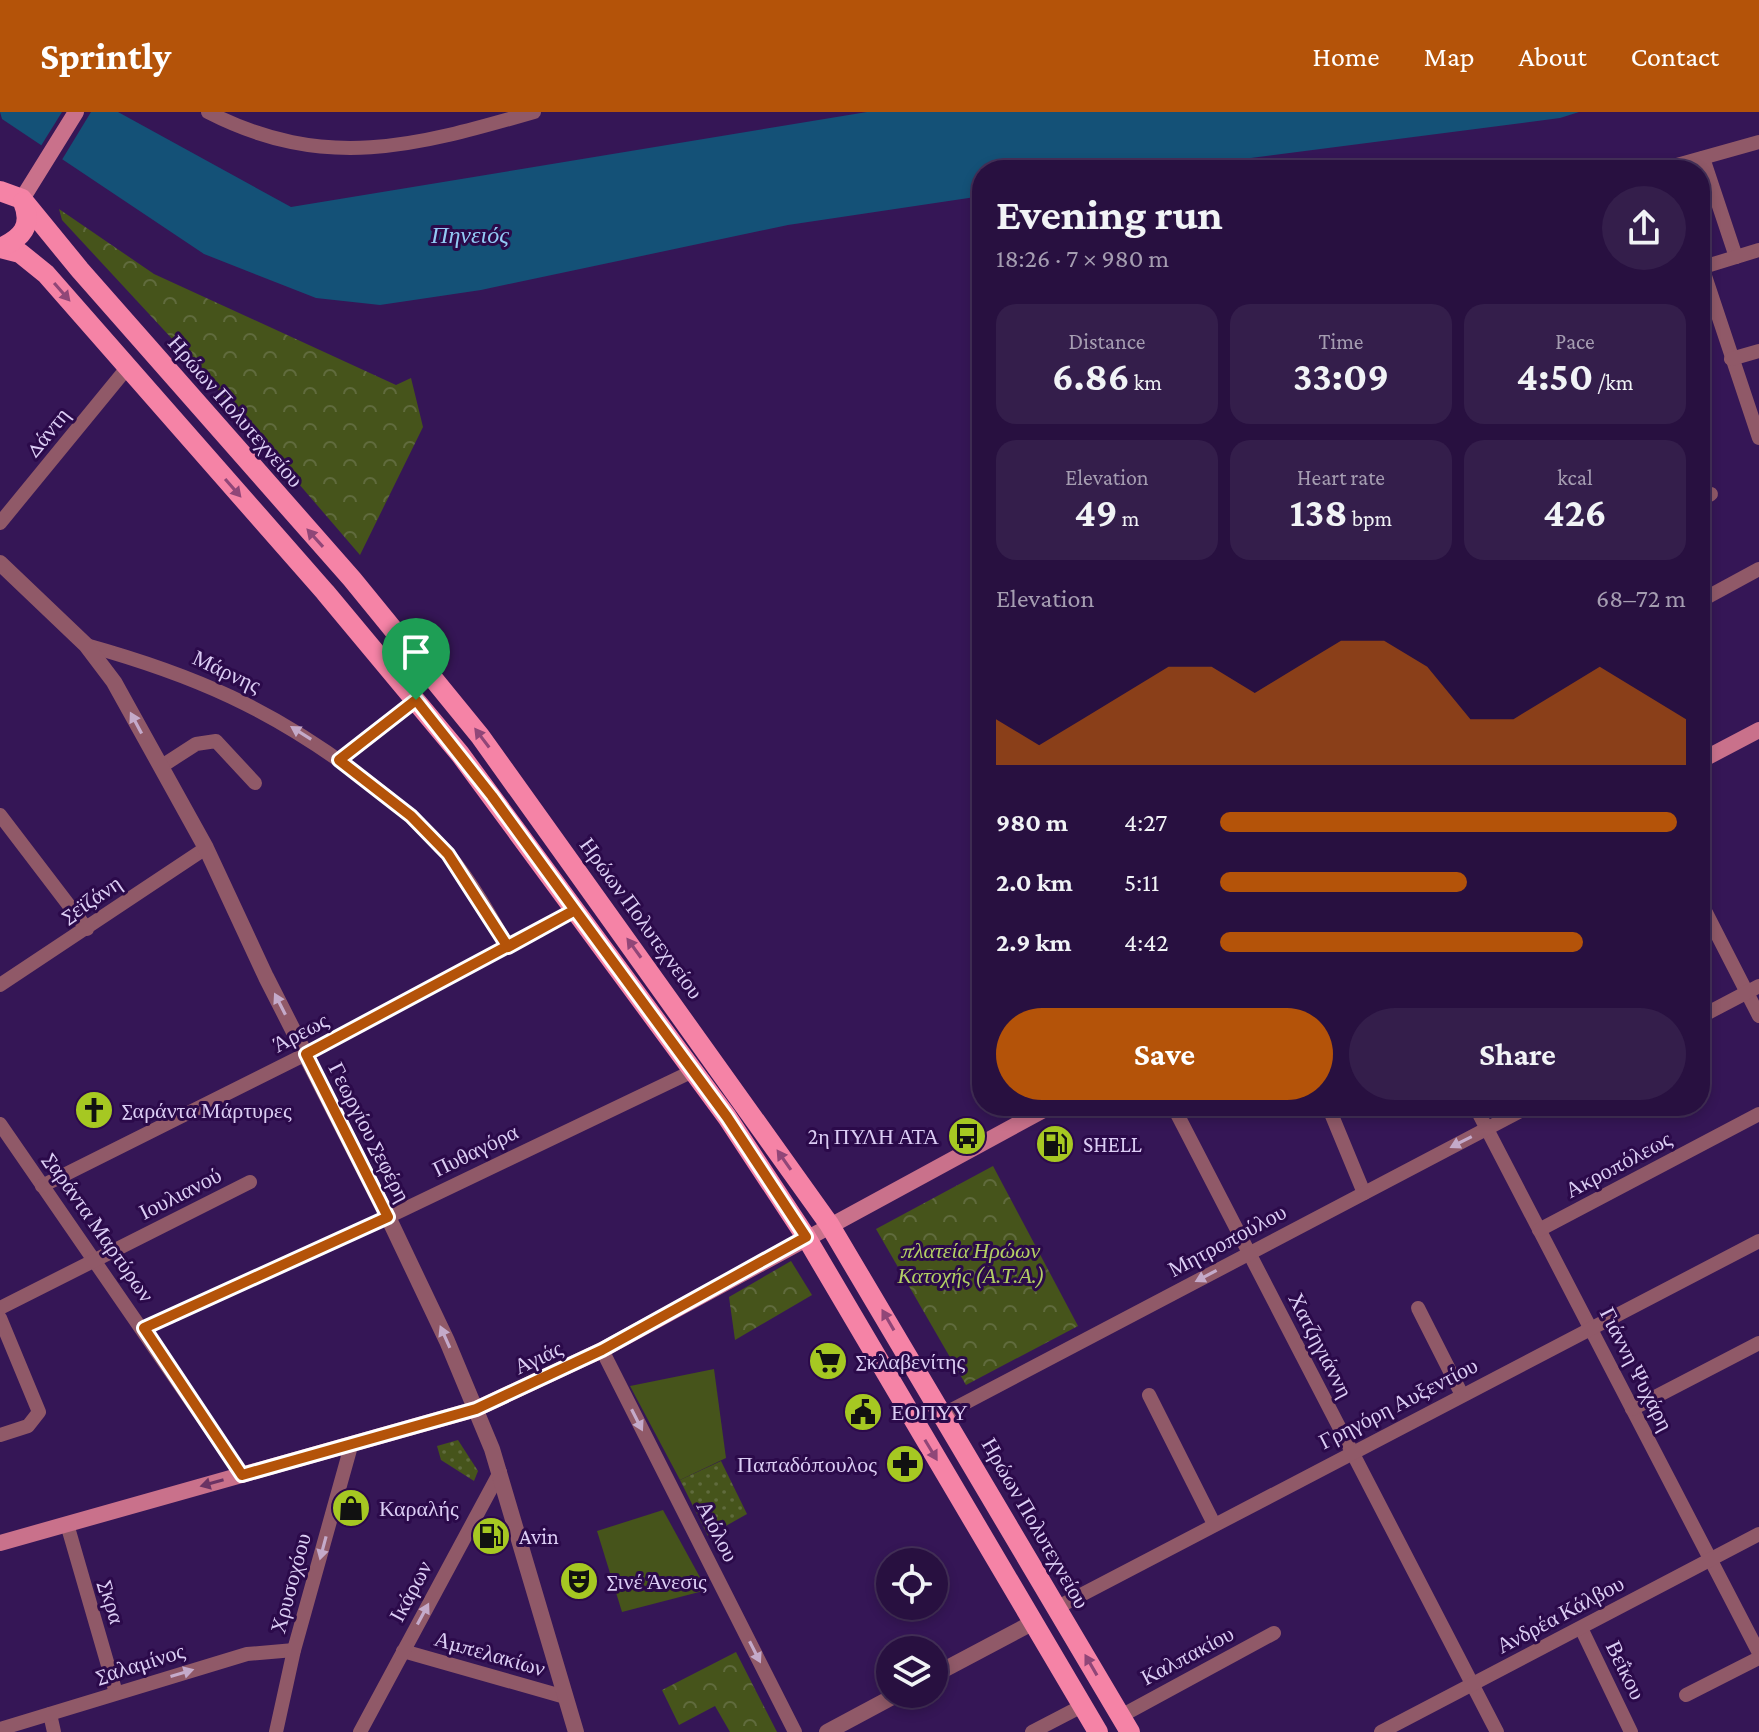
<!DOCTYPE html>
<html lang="en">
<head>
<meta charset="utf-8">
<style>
  body { margin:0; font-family:"Crimson Pro",serif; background:#341e4b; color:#f1f3f6; height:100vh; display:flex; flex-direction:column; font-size:30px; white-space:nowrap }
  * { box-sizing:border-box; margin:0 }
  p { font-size:26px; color:#a59db1 }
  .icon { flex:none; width:44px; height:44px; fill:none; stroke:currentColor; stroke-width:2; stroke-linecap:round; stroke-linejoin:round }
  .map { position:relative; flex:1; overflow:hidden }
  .side { position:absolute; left:972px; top:48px; width:738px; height:956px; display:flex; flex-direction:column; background:#281040; border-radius:32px; box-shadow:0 4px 12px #0003,0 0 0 2px #443059 }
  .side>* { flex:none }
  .tools { position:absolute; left:876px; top:1436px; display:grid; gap:16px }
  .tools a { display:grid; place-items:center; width:72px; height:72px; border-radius:50%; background:#281040; box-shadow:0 4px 12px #0003,0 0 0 2px #443059; font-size:40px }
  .pin { position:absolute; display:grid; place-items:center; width:68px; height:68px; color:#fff; margin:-82px -34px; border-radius:50% 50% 50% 0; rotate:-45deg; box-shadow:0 0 8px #0007 }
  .pin .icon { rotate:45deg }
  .round { display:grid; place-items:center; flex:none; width:84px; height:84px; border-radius:42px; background:#341e4b }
  .headline { display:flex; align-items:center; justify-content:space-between; height:136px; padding:0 24px }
  h1 { font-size:44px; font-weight:700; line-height:60px }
  .metrics { display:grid; grid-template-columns:repeat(3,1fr); gap:12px; height:136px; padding:8px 24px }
  .metrics div { display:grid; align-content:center; border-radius:20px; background:#341e4b; text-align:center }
  .metrics b { font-size:40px; font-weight:700 }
  .metrics small { font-size:22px; font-weight:400 }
  .metrics p { font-size:22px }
  .chart { height:224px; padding:16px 24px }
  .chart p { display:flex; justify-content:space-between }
  .chart svg { width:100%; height:144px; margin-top:8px; fill:#b45309; opacity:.7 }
  .cta { display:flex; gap:16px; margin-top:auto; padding:16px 24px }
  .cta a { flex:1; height:92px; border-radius:48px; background:#b45309; color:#fff; font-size:32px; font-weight:700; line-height:92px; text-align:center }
  .cta a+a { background:#341e4b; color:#f1f3f6 }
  ul { padding:0 24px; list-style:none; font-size:26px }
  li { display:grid; grid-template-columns:128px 96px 1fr; align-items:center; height:60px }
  li i { height:20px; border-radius:10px; background:#b45309 }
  header { display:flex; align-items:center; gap:48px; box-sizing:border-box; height:112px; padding:0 40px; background:#b45309; color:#fff }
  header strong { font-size:38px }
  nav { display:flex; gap:44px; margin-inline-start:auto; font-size:28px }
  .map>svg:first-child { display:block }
  .grass { fill:url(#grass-dots) }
  .park { fill:url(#park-crowns) }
  .garden { fill:#46541b }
  .water { fill:#145177 }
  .pier { fill:#351656 }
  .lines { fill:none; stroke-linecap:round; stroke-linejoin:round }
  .minor { stroke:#905968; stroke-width:14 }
  .tertiary { stroke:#905968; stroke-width:16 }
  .secondary { stroke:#c9718b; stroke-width:16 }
  .primary { stroke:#f583a6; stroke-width:20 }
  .oneway { fill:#904678 }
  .oneway2 { fill:#c4aaca }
  .oneway3 { fill:#6a3364 }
  .route-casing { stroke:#fff; stroke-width:16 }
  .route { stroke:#b45309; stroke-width:10 }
  .labels { text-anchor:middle; stroke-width:6; stroke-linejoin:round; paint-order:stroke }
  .street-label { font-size:22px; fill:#dbcdf4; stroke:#2b0a4a }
  .poi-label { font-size:22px; fill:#dbcdf4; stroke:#2b0a4a; text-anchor:start }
  .park-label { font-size:22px; font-style:italic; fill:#b3cf64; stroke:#2b0a4a }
  .water-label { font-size:24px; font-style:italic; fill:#92caf4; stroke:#2b0a4a }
</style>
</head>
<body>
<header>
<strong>Sprintly</strong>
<nav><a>Home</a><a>Map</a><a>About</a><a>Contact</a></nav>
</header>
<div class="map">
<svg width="1759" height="1620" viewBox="0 0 1759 1620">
  <defs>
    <pattern id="grass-dots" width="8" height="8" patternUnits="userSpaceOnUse" patternTransform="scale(2)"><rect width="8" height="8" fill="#46541b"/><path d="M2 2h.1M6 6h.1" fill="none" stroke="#606b3d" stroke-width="1.8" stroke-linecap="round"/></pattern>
    <pattern id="park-crowns" width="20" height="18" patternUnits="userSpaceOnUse" patternTransform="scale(2)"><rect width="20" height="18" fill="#46541b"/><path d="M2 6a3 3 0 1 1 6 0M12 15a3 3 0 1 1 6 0" fill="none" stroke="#606b3d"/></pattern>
  </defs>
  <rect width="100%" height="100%" fill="#351656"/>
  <g class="grass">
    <path d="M458,1328L478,1359L474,1369L441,1348L437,1334Z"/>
    <path d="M721,1349L747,1402L708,1424L680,1368Z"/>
  </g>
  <g class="park">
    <path d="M59,97L154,162L396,273L411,266L423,315L360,443L200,257L62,108Z"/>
    <path d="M993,1054L1078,1214L966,1273L876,1117Z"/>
    <path d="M791,1149L812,1183L735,1228L729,1185Z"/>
    <path d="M736,1540L777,1620H730L715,1594L679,1613L662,1578Z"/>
  </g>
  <g class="garden">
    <path d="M714,1257L726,1346L680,1368L630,1274Z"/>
    <path d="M663,1398L707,1478L622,1500L597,1419Z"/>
  </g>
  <path class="water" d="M0,0H118L291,95L867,0H1579L1560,6L1158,58H982V84L788,113L481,178L380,193L316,186L204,142L2,7Z"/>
  <path class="pier" d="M62,0H91L60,51L39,37Z"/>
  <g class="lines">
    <g class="minor">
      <path d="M208,0C325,60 416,34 534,0"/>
      <path d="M1703,46L1736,145"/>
      <path d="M1659,58L1759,30"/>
      <path d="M1702,155L1759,326"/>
      <path d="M1700,156L1759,138"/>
      <path d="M1731,247L1759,239"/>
      <path d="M1700,388L1711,382"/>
      <path d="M0,411L127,256"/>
      <path d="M1700,489L1759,457"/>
      <path d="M86,533C194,563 272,597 363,666C393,689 424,713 449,743C472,771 490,803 508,835"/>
      <path d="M339,648L416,588"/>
      <path d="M162,654L196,632L216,629L255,671"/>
      <path d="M0,703L87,817"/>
      <path d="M1700,789L1759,904"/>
      <path d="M0,873L206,736"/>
      <path d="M1700,905L1759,874"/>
      <path d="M1173,994L1497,1620"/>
      <path d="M1328,994L1364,1081"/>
      <path d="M1475,994L1759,1541"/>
      <path d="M0,1012L242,1363"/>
      <path d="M42,1074L306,942L575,798"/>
      <path d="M1539,1118L1759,1002"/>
      <path d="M0,1196L250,1070"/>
      <path d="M1418,1196L1462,1283"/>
      <path d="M0,1206L39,1300L28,1314L0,1323"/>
      <path d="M144,1216L388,1105L693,959"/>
      <path d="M602,1238L795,1620"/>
      <path d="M1149,1283L1214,1412"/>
      <path d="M1632,1297L1759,1231"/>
      <path d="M944,1302L1530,994"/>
      <path d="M67,1412L116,1581"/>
      <path d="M1058,1495L1759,1129"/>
      <path d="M1581,1516L1631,1620"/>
      <path d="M403,1539L565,1585"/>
      <path d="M1686,1583L1759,1546"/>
      <path d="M50,1602L54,1620"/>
      <path d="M1121,1604L1274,1521"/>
      <path d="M0,1617L247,1542L294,1538"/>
      <path d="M276,1620L294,1538L351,1334"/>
      <path d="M360,1620L500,1360"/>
      <path d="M1032,1620L1082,1594"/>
      <path d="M1381,1620L1759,1422"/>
    </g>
    <g class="tertiary">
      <path d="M0,451L86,533L114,570L206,736L266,865L388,1105L447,1229L492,1337L576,1620"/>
      <path d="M934,1563L1034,1510"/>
      <path d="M827,1620L898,1582"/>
    </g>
    <g class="secondary">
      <path d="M22,87L76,0"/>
      <path d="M1700,649L1759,618"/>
      <path d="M0,1431L476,1297L602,1238L1051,994"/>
    </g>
    <g class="primary">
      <path d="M0,79L22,87L80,158L352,467L480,624L829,1112L1130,1620"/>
      <path d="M0,136L20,141L46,162L325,480L460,642L727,1005L806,1125L1098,1620"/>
      <path d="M0,136C22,126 33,114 23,90"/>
    </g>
  </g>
  <defs><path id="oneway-solid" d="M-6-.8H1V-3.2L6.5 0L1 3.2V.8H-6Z" transform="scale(2)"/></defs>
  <g class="oneway">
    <use href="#oneway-solid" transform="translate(62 180) rotate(49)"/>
    <use href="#oneway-solid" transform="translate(233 376) rotate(49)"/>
    <use href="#oneway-solid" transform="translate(315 426) rotate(-132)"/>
    <use href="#oneway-solid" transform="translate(482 626) rotate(-127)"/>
    <use href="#oneway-solid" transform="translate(634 836) rotate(-126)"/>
    <use href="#oneway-solid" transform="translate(784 1048) rotate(-125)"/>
    <use href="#oneway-solid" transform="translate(888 1208) rotate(-120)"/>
    <use href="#oneway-solid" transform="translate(931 1338) rotate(59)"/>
    <use href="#oneway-solid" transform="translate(1091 1553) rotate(-120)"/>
  </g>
  <g class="oneway2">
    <use href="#oneway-solid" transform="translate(136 611) rotate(-118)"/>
    <use href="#oneway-solid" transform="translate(301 621) rotate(-148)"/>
    <use href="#oneway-solid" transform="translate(280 892) rotate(-117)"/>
    <use href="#oneway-solid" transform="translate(1461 1030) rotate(153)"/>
    <use href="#oneway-solid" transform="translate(1206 1164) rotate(152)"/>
    <use href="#oneway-solid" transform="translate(445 1225) rotate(-114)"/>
    <use href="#oneway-solid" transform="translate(637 1308) rotate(63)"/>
    <use href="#oneway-solid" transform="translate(323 1436) rotate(105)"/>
    <use href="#oneway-solid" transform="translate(423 1502) rotate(-62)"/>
    <use href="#oneway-solid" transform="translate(755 1540) rotate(63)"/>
    <use href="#oneway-solid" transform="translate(182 1561) rotate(-17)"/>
  </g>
  <use class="oneway3" href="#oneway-solid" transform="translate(212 1371) rotate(164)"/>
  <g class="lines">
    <g class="route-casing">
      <path id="route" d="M416,588L492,684L575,798L306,942L388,1105L144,1216L242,1363L476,1297L602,1238L806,1125L727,1005L575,798L508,835L448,742L411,704L339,648L416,588"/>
    </g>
    <use href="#route" class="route"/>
  </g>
  <defs>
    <g id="church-disc" transform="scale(2)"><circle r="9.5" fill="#a6c822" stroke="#2b0a4a"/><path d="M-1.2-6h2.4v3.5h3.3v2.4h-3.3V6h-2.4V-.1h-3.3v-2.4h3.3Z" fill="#111"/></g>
    <g id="bus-disc" transform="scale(2)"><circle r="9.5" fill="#a6c822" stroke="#2b0a4a"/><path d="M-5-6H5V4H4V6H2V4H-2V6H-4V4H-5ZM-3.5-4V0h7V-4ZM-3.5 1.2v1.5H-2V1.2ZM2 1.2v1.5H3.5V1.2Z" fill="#111"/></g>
    <g id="fuel-disc" transform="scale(2)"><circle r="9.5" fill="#a6c822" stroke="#2b0a4a"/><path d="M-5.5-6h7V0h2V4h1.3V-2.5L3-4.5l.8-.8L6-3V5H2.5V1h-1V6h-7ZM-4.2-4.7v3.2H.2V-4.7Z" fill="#111"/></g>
    <g id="supermarket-disc" transform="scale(2)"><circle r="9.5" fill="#a6c822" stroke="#2b0a4a"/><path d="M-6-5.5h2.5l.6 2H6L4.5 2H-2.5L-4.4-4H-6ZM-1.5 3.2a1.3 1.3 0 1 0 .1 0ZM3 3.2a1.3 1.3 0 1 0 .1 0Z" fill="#111"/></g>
    <g id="civic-disc" transform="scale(2)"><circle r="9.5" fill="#a6c822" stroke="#2b0a4a"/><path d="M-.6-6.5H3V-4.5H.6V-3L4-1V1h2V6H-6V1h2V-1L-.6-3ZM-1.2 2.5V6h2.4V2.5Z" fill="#111"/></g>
    <g id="pharmacy-disc" transform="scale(2)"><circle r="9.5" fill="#a6c822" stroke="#2b0a4a"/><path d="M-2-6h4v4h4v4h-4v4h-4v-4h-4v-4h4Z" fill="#111"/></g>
    <g id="shop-disc" transform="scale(2)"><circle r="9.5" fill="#a6c822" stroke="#2b0a4a"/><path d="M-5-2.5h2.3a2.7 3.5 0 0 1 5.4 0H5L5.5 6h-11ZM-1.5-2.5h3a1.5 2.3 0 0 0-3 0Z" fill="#111"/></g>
    <g id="theatre-disc" transform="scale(2)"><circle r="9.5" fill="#a6c822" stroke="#2b0a4a"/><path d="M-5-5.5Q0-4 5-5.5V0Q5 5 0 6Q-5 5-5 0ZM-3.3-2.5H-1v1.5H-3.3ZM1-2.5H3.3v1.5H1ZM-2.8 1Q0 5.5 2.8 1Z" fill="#111"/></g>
  </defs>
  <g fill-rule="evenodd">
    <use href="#church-disc" x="94" y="998"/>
    <use href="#bus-disc" x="967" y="1024"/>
    <use href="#fuel-disc" x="1055" y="1032"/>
    <use href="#supermarket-disc" x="828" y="1249"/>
    <use href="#civic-disc" x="863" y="1300"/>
    <use href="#pharmacy-disc" x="905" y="1352"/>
    <use href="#shop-disc" x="351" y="1396"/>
    <use href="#fuel-disc" x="491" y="1424"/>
    <use href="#theatre-disc" x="579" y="1469"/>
  </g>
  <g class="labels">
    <g class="street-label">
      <text transform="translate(236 299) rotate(49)" y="8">Ηρώων Πολυτεχνείου</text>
      <text transform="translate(47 320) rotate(-51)" y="8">Δάντη</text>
      <text transform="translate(227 559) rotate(25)" y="8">Μάρνης</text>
      <text transform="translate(91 787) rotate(-34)" y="8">Σεϊζάνη</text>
      <text transform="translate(642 806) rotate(54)" y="8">Ηρώων Πολυτεχνείου</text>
      <text transform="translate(300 920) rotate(-28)" y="8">Άρεως</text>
      <text transform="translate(370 1020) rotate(63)" y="8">Γεωργίου Σεφέρη</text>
      <text transform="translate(475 1038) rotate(-26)" y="8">Πυθαγόρα</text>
      <text transform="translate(1618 1052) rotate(-28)" y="8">Ακροπόλεως</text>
      <text transform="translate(180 1081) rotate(-27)" y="8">Ιουλιανού</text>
      <text transform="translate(99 1115) rotate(55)" y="8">Σαράντα Μαρτύρων</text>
      <text transform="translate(1227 1128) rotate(-28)" y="8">Μητροπούλου</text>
      <text transform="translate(1321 1233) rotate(63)" y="8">Χατζηγιάννη</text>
      <text transform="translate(538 1245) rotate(-25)" y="8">Αγιάς</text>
      <text transform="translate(1637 1257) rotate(63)" y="8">Γιάννη Ψυχάρη</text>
      <text transform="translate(1398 1291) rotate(-27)" y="8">Γρηγόρη Αυξεντίου</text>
      <text transform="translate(1036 1411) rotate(60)" y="8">Ηρώων Πολυτεχνείου</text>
      <text transform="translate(718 1419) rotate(63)" y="8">Αιόλου</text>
      <text transform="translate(290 1471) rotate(-75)" y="8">Χρυσοχόου</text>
      <text transform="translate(410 1479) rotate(-62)" y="8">Ικάρων</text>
      <text transform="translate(112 1490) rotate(74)" y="8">Σκρα</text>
      <text transform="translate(1560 1502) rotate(-28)" y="8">Ανδρέα Κάλβου</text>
      <text transform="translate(490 1541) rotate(16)" y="8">Αμπελακίων</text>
      <text transform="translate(1187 1543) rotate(-28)" y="8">Καλπακίου</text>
      <text transform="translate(140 1551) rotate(-17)" y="8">Σαλαμίνος</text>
      <text transform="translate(1626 1558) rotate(64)" y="8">Βεΐκου</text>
    </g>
    <g class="poi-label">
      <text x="122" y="1006">Σαράντα Μάρτυρες</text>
      <text x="939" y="1032" text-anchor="end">2η ΠΥΛΗ ΑΤΑ</text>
      <text x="1083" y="1040">SHELL</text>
      <text x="856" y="1257">Σκλαβενίτης</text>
      <text x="891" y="1308">ΕΟΠΥΥ</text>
      <text x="877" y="1360" text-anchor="end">Παπαδόπουλος</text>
      <text x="379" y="1404">Καραλής</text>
      <text x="519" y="1432">Avin</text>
      <text x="607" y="1477">Σινέ Άνεσις</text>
    </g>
    <g class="park-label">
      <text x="971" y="1146">πλατεία Ηρώων<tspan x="971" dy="25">Κατοχής (Α.Τ.Α.)</tspan></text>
    </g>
    <g class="water-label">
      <text x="470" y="131">Πηνειός</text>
    </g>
  </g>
</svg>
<div class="tools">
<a><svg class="icon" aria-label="locate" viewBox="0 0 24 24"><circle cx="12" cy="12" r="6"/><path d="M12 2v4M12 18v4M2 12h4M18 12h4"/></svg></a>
<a><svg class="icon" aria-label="layers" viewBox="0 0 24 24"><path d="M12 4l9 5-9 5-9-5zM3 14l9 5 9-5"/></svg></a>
</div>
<div class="pin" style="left:416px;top:588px;background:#1e9e55"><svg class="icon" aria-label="arrive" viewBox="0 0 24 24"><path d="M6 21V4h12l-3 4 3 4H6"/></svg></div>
<section class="side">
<div class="headline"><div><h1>Evening run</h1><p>18:26 · 7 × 980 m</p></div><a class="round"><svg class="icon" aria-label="share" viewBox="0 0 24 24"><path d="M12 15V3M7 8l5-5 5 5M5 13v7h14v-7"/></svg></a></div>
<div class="metrics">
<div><p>Distance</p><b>6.86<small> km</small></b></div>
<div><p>Time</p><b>33:09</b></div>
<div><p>Pace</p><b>4:50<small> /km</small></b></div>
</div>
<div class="metrics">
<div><p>Elevation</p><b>49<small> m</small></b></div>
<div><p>Heart rate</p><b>138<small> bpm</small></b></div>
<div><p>kcal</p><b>426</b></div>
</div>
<div class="chart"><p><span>Elevation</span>68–72 m</p>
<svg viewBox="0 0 160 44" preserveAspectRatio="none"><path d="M0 44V30L10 38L20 30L30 22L40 14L50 14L60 22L70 14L80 6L90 6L100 14L110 30L120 30L130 22L140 14L150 22L160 30V44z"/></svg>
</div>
<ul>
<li><b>980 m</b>4:27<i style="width:98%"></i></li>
<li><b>2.0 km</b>5:11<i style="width:53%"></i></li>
<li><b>2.9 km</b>4:42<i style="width:78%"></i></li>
</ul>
<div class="cta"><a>Save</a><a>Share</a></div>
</section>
</div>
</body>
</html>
